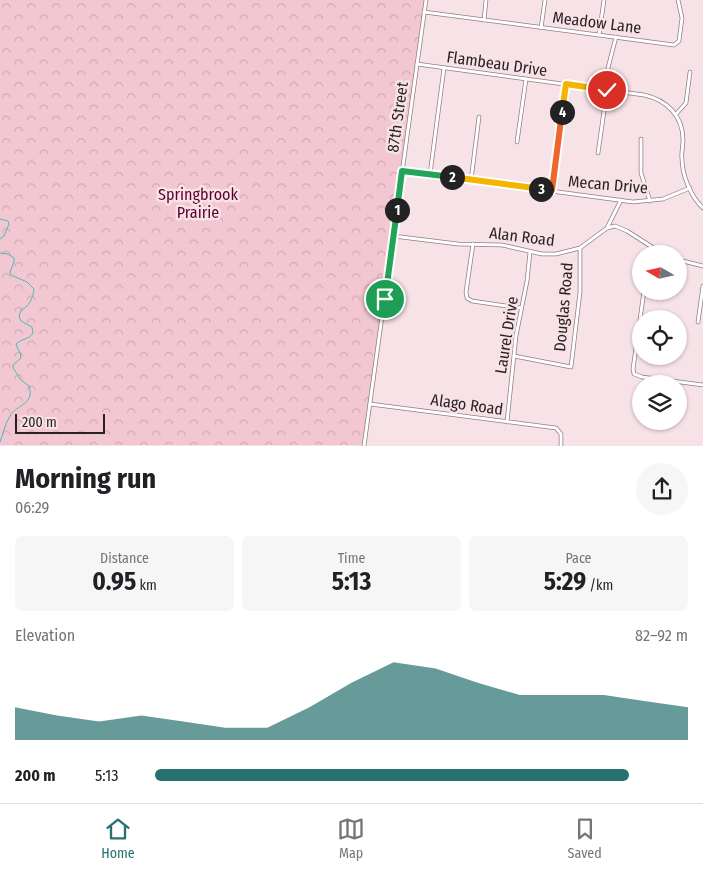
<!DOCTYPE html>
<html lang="en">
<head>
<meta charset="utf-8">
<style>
  body { margin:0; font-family:"Fira Sans Condensed",sans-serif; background:#f6f6f6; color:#202124; height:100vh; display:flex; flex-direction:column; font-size:19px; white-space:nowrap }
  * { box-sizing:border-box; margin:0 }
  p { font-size:16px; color:#757577 }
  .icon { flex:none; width:28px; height:28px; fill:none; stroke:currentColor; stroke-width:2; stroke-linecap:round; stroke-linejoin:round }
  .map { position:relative; height:446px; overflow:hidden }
  .drawer { display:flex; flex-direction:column; background:#fff; flex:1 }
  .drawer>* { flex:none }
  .needle { width:32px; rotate:279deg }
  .controls { position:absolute; left:632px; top:245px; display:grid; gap:10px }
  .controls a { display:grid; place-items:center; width:55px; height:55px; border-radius:50%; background:#fff; box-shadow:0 1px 4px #0004; font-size:25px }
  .scale { position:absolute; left:15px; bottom:12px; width:90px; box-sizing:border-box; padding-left:5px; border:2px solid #292223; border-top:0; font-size:14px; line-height:18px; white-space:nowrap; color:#292223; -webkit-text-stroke:4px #f7e2e7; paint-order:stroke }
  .pin { position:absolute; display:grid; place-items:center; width:42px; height:42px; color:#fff; margin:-21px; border:2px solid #fff; border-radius:50%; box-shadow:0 1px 5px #0007 }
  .km { position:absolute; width:25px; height:25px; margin:-12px; border-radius:50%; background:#222; color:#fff; font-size:14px; line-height:25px; text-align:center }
  .round { display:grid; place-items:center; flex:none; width:52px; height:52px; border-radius:26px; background:#f6f6f6 }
  .head { display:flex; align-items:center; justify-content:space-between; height:85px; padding:0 15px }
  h1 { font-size:28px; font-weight:700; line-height:38px }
  .stats { display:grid; grid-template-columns:repeat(3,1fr); gap:8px; height:85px; padding:5px 15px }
  .stats div { display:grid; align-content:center; border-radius:8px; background:#f6f6f6; text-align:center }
  .stats b { font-size:25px; font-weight:700 }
  .stats small { font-size:14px; font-weight:400 }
  .stats p { font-size:14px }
  .chart { height:140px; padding:10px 15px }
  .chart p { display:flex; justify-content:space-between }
  .chart svg { width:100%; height:90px; margin-top:5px; fill:#277170; opacity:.7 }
  ul { padding:0 15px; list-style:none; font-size:16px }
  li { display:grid; grid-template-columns:80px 60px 1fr; align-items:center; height:38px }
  li i { height:12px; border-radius:6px; background:#277170 }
  .tab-bar { display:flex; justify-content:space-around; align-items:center; height:70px; border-top:1px solid #e0e0e0; background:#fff; font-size:14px; color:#757577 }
  .tab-bar a { display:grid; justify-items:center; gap:2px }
  .tab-bar .current { color:#277170 }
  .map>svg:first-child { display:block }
  .park { fill:url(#park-crowns) }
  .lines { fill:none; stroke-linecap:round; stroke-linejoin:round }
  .stream { stroke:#47bcba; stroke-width:1 }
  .minor-casing { stroke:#907d82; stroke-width:4.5 }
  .minor { stroke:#fff; stroke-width:3 }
  .split-1-casing { stroke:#fff; stroke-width:10 }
  .split-2-casing { stroke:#fff; stroke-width:10 }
  .split-3-casing { stroke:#fff; stroke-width:10 }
  .split-4-casing { stroke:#fff; stroke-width:10 }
  .split-5-casing { stroke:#fff; stroke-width:10 }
  .split-1 { stroke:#22a559; stroke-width:6 }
  .split-2 { stroke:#22a559; stroke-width:6 }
  .split-3 { stroke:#f5b400; stroke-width:6 }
  .split-4 { stroke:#f0652b; stroke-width:6 }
  .split-5 { stroke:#f5b400; stroke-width:6 }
  .labels { text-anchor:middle; stroke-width:5; stroke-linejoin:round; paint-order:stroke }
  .street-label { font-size:16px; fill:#292223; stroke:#f7e2e7 }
  .park-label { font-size:16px; fill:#5e002c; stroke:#f7e2e7 }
</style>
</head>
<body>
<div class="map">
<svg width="703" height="446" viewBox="0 0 703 446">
  <defs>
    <pattern id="park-crowns" width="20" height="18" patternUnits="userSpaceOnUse" patternTransform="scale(1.25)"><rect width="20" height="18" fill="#f2c7d2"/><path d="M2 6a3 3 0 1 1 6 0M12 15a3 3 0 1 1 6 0" fill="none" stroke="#d0abb4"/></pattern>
  </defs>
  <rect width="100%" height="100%" fill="#f7e2e7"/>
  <path class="park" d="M0,0H425L363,445H0Z"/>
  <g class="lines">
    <g class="stream">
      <path d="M0,219L8,221L9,224L4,236L0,239"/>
      <path d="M0,253L8,254L14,258V262L10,272L11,275L27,282L34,289C33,298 29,307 21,310L19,316L21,321L32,327L33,333C29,340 22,338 16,344C17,349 21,352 21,358L13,365V368L21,380L29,386C35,405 17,404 10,416C5,424 3,434 0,442"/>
    </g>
    <g class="minor-casing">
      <g id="minor">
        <path d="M424,12L674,45L679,41L682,18L678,0"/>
        <path d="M484,20L486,0"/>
        <path d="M541,28L545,0"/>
        <path d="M599,35L604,0"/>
        <path d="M417,64L644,95C667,100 683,116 683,140C683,147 681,153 682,159C682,175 691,197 703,208"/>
        <path d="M676,114L686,103L690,72"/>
        <path d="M641,139V173L650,201"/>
        <path d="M517,142L526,79"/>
        <path d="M598,153L607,90L608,68L616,37"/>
        <path d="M402,171L633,202L663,199L690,188"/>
        <path d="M430,174L444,68"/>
        <path d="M471,180L479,117"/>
        <path d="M552,190L566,85"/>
        <path d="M607,228L621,200"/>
        <path d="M393,236L458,244L502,245L542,254H556L580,248L607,228L615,226L627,231L663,254"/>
        <path d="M473,244L466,292L467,298L472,301L521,308"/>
        <path d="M649,254L651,247"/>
        <path d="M679,260L703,266"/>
        <path d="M644,291L633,369L634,374L642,377L703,385"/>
        <path d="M698,322L703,286"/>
        <path d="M514,356L571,367L580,292V248"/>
        <path d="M370,404L556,428L561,434V446"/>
        <path d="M507,422L516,336L527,281L530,252"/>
        <path d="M364,446L426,0"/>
      </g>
    </g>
    <use href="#minor" class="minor"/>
  </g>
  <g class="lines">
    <g class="split-1-casing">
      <path id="split-1" d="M385,299L397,210"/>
    </g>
    <g class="split-2-casing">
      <path id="split-2" d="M397,210L402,171L452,177"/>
    </g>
    <g class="split-3-casing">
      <path id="split-3" d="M452,177L541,189"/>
    </g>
    <g class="split-4-casing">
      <path id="split-4" d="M541,189L552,190L562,112"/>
    </g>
    <g class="split-5-casing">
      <path id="split-5" d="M562,112L566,84L607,90"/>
    </g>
    <use href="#split-1" class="split-1"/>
    <use href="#split-2" class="split-2"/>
    <use href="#split-3" class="split-3"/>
    <use href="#split-4" class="split-4"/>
    <use href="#split-5" class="split-5"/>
  </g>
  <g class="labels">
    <g class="street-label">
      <text transform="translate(597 22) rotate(7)" y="6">Meadow Lane</text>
      <text transform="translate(497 63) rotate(8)" y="6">Flambeau Drive</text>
      <text transform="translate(397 117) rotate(-82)" y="6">87th Street</text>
      <text transform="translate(608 184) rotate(5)" y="6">Mecan Drive</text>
      <text transform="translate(522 236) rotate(7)" y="6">Alan Road</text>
      <text transform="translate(563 307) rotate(-85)" y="6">Douglas Road</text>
      <text transform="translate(506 335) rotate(-81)" y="6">Laurel Drive</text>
      <text transform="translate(467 404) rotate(8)" y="6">Alago Road</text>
    </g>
    <g class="park-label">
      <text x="198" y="200">Springbrook<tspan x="198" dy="18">Prairie</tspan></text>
    </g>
  </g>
</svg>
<div class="controls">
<a><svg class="needle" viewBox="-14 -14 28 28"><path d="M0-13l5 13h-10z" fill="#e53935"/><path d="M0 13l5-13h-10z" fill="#757577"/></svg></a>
<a><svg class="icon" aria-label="locate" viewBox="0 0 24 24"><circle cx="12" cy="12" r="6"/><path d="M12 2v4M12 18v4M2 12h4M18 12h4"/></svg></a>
<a><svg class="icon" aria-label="layers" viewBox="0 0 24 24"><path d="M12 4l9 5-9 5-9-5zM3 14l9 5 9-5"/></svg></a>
</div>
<div class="scale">200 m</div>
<div class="pin" style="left:385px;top:299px;background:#1e9e55"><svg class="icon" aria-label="arrive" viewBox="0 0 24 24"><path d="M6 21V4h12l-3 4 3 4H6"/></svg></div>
<div class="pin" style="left:607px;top:90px;background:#d93025"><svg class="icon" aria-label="check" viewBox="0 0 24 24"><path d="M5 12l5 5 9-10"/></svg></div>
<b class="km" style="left:397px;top:210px">1</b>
<b class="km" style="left:452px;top:177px">2</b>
<b class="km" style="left:541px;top:189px">3</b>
<b class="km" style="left:562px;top:112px">4</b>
</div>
<section class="drawer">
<div class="head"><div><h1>Morning run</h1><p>06:29</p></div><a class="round"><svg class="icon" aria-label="share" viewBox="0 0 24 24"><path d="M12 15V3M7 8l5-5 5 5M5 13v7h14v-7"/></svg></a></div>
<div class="stats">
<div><p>Distance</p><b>0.95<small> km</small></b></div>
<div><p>Time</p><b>5:13</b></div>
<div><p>Pace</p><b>5:29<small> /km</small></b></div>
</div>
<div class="chart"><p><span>Elevation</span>82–92 m</p>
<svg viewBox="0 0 160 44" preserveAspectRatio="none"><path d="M0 44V28L10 32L20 35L30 32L40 35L50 38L60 38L70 28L80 16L90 6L100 9L110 16L120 22L130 22L140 22L150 25L160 28V44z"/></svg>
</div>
<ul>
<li><b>200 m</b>5:13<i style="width:89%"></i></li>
</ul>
</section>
<nav class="tab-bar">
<a class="current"><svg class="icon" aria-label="home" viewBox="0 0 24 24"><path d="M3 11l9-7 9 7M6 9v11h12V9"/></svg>Home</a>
<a><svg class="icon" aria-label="map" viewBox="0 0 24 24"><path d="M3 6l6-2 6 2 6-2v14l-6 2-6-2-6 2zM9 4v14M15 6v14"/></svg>Map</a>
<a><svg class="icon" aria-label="saved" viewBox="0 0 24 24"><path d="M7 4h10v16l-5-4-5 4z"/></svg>Saved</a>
</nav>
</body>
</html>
